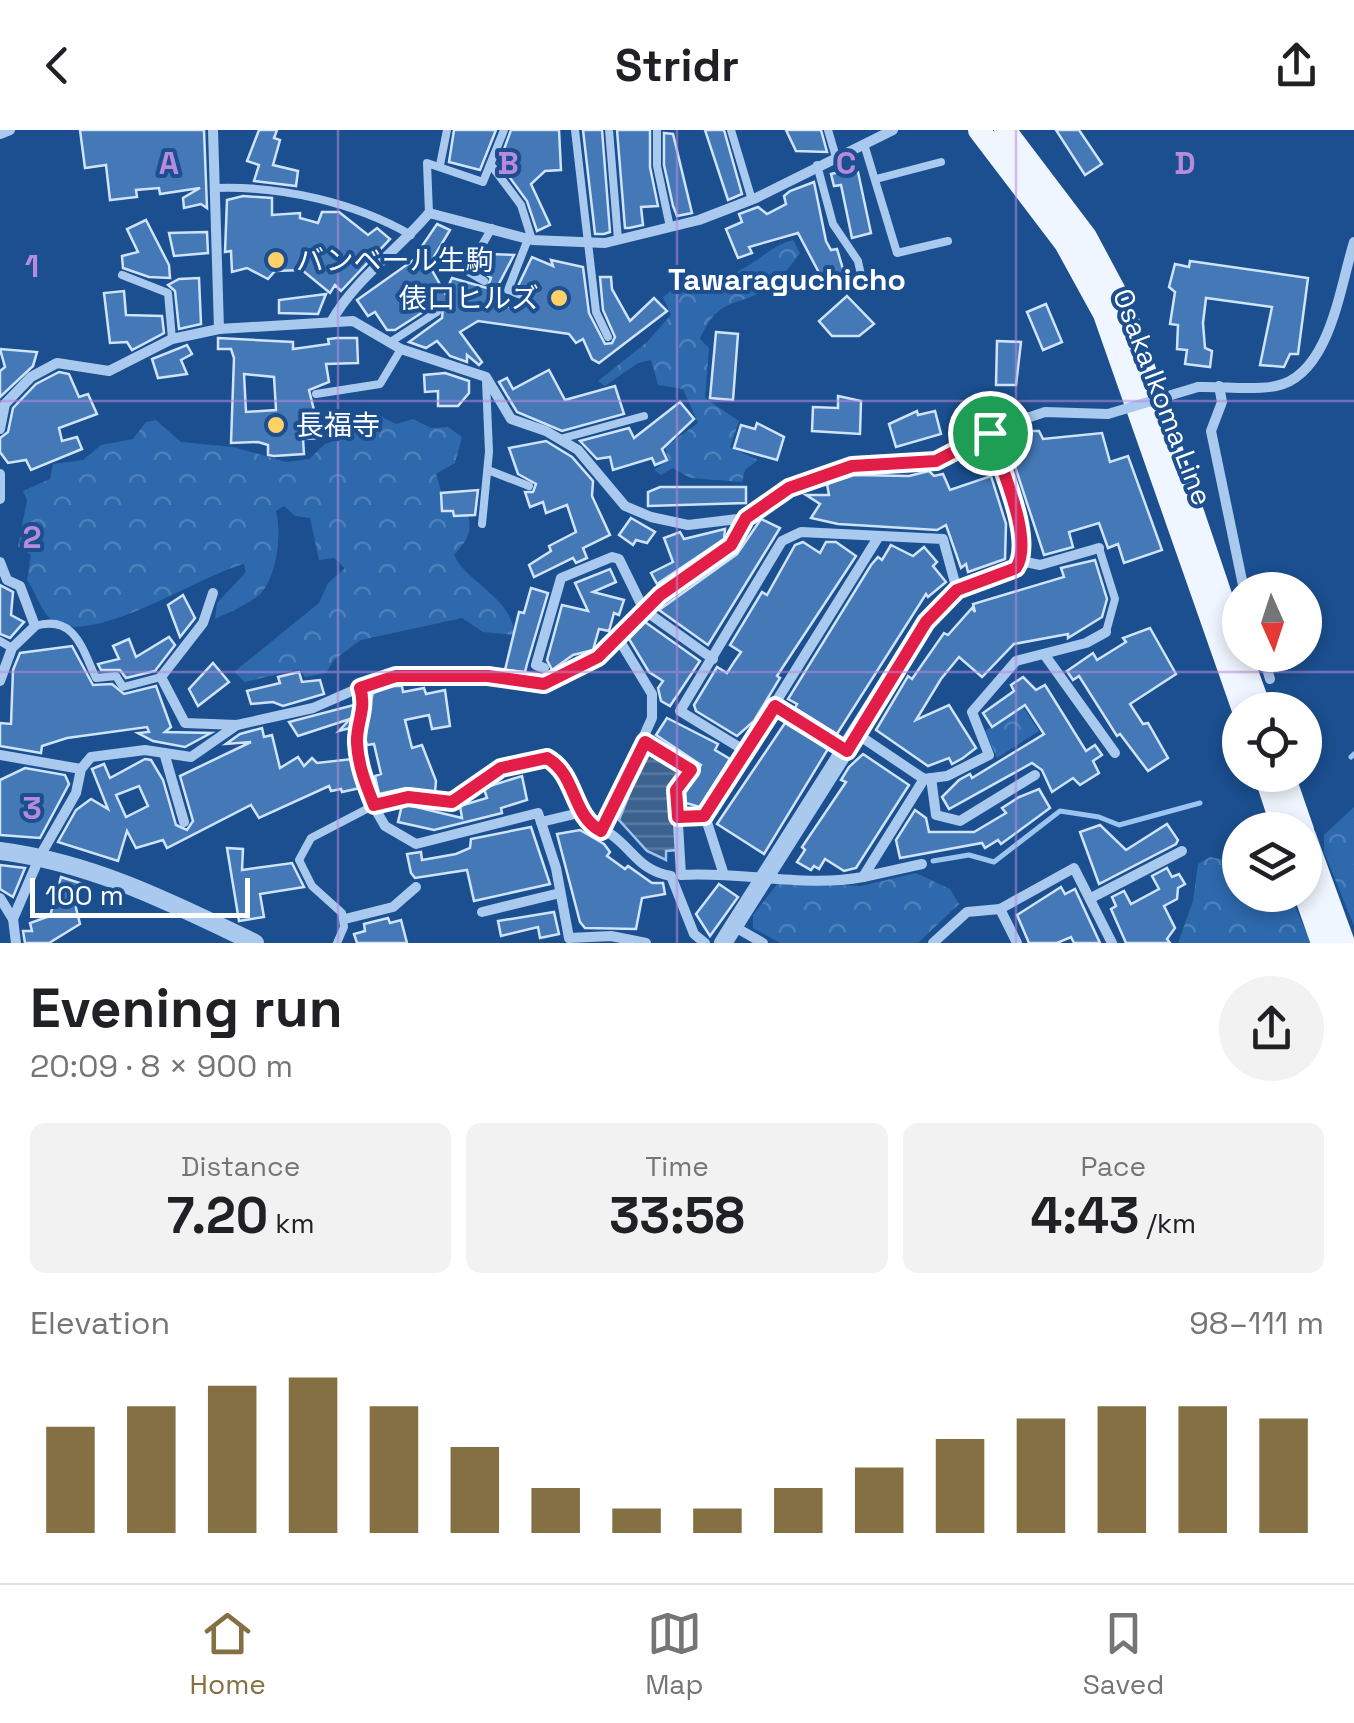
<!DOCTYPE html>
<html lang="en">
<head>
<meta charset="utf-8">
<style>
  body { margin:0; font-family:"Space Grotesk","Noto Sans JP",sans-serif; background:#f2f2f2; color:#202124; height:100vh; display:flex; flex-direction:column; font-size:38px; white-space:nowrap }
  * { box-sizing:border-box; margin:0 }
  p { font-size:32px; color:#757577 }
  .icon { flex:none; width:55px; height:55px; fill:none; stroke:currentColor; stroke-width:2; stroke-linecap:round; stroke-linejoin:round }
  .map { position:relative; height:813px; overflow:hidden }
  .drawer { display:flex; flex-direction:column; background:#fff; flex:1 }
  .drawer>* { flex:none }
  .needle { width:65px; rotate:177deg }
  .fabs { position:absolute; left:1222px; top:442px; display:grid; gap:20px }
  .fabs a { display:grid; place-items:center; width:100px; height:100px; border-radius:50%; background:#fff; box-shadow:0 5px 15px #0003; font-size:50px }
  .scale { position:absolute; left:30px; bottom:25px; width:220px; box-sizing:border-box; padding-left:10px; border:5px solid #fff; border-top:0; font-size:28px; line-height:35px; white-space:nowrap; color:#fff; -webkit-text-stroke:8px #1b4f8f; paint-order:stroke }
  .pin { position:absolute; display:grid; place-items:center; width:85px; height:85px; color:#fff; margin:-42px; border:5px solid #fff; border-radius:50%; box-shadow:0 2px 10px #0007 }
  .round { display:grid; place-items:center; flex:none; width:105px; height:105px; border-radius:52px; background:#f2f2f2 }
  .overview { display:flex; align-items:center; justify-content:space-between; height:170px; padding:0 30px }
  h1 { font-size:55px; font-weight:800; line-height:75px }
  .metrics { display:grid; grid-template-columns:repeat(3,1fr); gap:15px; height:170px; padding:10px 30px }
  .metrics div { display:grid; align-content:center; border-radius:15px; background:#f2f2f2; text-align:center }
  .metrics b { font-size:50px; font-weight:800 }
  .metrics small { font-size:28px; font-weight:400 }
  .metrics p { font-size:28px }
  .chart { height:280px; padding:20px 30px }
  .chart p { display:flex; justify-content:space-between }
  .chart svg { width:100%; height:180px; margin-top:10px; stroke:#847042; stroke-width:6 }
  header { display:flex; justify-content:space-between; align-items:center; height:130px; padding:0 30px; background:#fff; font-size:45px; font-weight:800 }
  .tabs { display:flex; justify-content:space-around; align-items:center; height:140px; border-top:2px solid #e0e0e0; background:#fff; font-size:28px; color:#757577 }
  .tabs a { display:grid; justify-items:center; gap:5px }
  .tabs .selected { color:#847042 }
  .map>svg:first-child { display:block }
  .forest { fill:url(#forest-crowns) }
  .water { fill:url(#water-rules); stroke:#9cc4f0; stroke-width:2.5 }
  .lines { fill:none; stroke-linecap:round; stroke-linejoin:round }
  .stream { stroke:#9cc4f0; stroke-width:5 }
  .building { fill:#4478b7; stroke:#cfe3fa; stroke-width:2.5; fill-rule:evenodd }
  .service { stroke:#a9c9ee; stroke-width:8 }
  .minor { stroke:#a9c9ee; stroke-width:10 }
  .tertiary { stroke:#a9c9ee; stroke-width:18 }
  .primary { stroke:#f0f6ff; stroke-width:22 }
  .minor-bridge { stroke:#a9c9ee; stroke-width:10 }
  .route-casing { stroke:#fff; stroke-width:20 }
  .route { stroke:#e11d48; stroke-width:12 }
  .grid { fill:none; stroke:#b68bdc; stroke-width:2.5; stroke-opacity:0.55 }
  .poi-dot { fill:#ffd166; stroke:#1b4f8f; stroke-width:4 }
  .labels { text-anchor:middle; stroke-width:8; stroke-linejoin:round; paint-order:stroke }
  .poi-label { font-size:28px; fill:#fff; stroke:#1b4f8f; text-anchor:start }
  .street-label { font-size:28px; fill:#fff; stroke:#1b4f8f }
  .neighbourhood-label { font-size:30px; font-weight:bold; fill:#fff; stroke:#1b4f8f }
  .grid-label { font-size:32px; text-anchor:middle; font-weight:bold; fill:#b68bdc; stroke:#1b4f8f; stroke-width:8; stroke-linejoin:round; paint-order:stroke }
</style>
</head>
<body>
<header><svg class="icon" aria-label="back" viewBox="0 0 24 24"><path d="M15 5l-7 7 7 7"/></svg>Stridr<svg class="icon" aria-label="share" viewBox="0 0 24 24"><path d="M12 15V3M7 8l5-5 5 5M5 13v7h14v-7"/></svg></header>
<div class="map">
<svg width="1354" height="813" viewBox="0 0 1354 813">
  <defs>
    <pattern id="forest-crowns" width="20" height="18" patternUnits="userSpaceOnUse" patternTransform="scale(2.5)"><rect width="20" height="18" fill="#2e69ad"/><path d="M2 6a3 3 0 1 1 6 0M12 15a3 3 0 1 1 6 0" fill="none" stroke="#4d80b9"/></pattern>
    <pattern id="water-rules" width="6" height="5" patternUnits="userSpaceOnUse" patternTransform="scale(2.5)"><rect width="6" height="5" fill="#3c6290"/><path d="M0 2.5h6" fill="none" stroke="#597aa1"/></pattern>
  </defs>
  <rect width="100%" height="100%" fill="#1b4f8f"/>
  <g class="forest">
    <path d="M793,110L800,123C791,136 780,149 767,158C736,179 719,165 700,209L709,218L705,268L739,291L730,317L758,330L745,340L742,352L690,348L673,338L661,345L654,340L668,330L665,317L698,293L683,259L658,255L651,230L638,233L605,256L598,251L647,212L671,185L663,167L695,141C729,166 760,118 793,110Z"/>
    <path d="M374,283L396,294L413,289L431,298L448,297L462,307L455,333L436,344L445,374L467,381C473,401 468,410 454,425C467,453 514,469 514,505L483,502L462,488L361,510L334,530L326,543L305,547L300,539L245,552L234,542L319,473L328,453L345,438L334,428L319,430L310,388L295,386L284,376L276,381C282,404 277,450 258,466C247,475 228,483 215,489L217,473L246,442L244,434C200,445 90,519 52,490C41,482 36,462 27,450L31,425L18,416L27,370L23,361L50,349L53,334L83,330L101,315L133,309L146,292L156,290L181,312L233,317L287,332L309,329L325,314L348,306L353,294Z"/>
    <path d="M1023,577L1039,601L997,628L985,601Z"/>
    <path d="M1354,677V796L1324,722V705Z"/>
    <path d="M1240,721V765H1290L1311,813H1178L1193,771L1198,734L1210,727L1225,730Z"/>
    <path d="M916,743L950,759L959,774L918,813H780L753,798V785L778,753L861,756Z"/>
  </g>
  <path class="water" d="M648,617L685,640L674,657L677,720L666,721V730L647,721L619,690Z"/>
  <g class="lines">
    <g class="stream">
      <path d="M1351,627L1354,624"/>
      <path d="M933,731L969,725L994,732L1060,681L1099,687L1119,695L1200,673"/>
    </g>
  </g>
  <g class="building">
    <path d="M80,0H204L207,78L201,74L184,78L183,68L200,58L160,64L159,58L136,60L137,67L110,70L106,35L85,38Z"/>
    <path d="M259,0H277L274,8L280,10L273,35L298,41L296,56L254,51L259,35L247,31Z"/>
    <path d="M454,0H496L480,40L449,32Z"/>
    <path d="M511,0H559L561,40L545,41L531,54L550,95L537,101L527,71L499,33Z"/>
    <path d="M583,0H602L610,102L604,104H595Z"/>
    <path d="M617,0H650V37L658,76L641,77L643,95L629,98H625Z"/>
    <path d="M705,0H724L742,64L728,70Z"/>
    <path d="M786,0H821L827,22L796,21Z"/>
    <path d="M1056,0H1079L1102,34L1085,45Z"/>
    <path d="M664,3L673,4L692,83L677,86L673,76L664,35Z"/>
    <path d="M852,39L858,42L871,103L852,108L841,55L834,56L831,44Z"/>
    <path d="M814,52L826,111L831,120L837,119L846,149L825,154L798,103L749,117L752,123L738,128L726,99L742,92L739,84L758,77L767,84L786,74L784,66L790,61Z"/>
    <path d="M243,66L272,68V85L300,83V88L318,93L322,82H339L368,105L377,98L390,109L341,161L335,155L330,163L302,140L275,141L268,149L247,138L232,142L231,121L225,122L227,70Z"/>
    <path d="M146,90L169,135L170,148L149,147L123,138L122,126L138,122L127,99Z"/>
    <path d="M437,94L450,100L429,135L445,163L452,148L487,158L491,148L481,141L489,124L514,125L490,171L516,179L519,172L528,174L532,163L518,156L532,127L553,136L551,130L583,137L589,183L605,214L612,213L615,207L603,180L600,147H611L612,159L630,191L654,168L667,181L599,233L592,229L583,209L576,213L569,204L478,191L460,202L482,232L479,235L467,225V232L450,226L437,211L426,218L409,212L442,188L443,177L434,175L395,200H387L375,182L368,186L357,170L422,124L418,122Z"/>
    <path d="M207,102L208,123L174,126L169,103Z"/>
    <path d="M1190,131L1308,148L1298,224H1290L1284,237L1260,235L1272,177L1206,168L1203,193L1205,218L1212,221L1210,237L1185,234L1187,220L1177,219L1178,195L1170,194L1175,162L1169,157L1175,134L1189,137Z"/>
    <path d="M199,148L201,194L179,199L175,161L168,155L179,149Z"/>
    <path d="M124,161L126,185L162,186L164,203L132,220L127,212L110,213L104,163Z"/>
    <path d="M326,164L318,184L279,183V170Z"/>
    <path d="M847,166L874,194L859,206H832L819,191Z"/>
    <path d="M1046,174L1062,212L1043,220L1027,182Z"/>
    <path d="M716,202L738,204L733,270L710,268Z"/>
    <path d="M218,208L293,212V219L329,214L328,209L337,208H357L358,233L326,234L329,252L309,260L321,308L303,309L304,324L274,326L268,325V315L258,312L231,313L234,228L231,219H218ZM244,244L274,247L276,280L246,282Z"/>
    <path d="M997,211L1021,212L1016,255H996Z"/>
    <path d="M187,215L192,224L181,230L187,244L158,248L152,229Z"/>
    <path d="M0,219L37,222L33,236L0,267V241L5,237Z"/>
    <path d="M549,240L565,270L615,256L624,284L562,301L517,282L499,252L507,248L513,259Z"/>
    <path d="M59,242L69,244L79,267L88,264L97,284L59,298L62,311L77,307L82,319L31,340L26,330L8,333L0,322V308L8,302L13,278L36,254Z"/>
    <path d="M445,243L469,251V263L458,276H438V261L425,262L424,245Z"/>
    <path d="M838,266L861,271L860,304L812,301L813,277L838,278Z"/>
    <path d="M680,272L694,289L662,319L667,330L655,335L652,328L613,340L610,327L597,329L580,311L629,298L634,308Z"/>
    <path d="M917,281L918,285L935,281L941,304L896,317L889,294Z"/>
    <path d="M757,293L784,307L777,330L734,318L741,295L755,299Z"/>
    <path d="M1031,301H1039L1043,309L1102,303L1110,332L1128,326L1162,420L1124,433L1118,414L1108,418L1099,393L1069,402L1073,417L1044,425L1008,315L1018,311L1016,306Z"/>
    <path d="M546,311L572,327L593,351L592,366L610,405L583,418L587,428L576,433L573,428L534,447L529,435L551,421L549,416L576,402L567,375L546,383L543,372L530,377L525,362H533L536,354L518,344L509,318Z"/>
    <path d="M929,341L934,346L943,344L950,360L991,346L1006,394L1005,429L968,442L966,434L961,438L946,395L937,400L838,394L811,388L820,374L806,365H829L827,354L854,345L909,346Z"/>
    <path d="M660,357H746V373L648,376V362Z"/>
    <path d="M478,360L475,385L454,386L453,381H442L441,363Z"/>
    <path d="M631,388L655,402L647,413L636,410L633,415L619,405Z"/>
    <path d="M761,389L780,398L708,515L659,480L737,424Z"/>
    <path d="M725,399L724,409L657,454L651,443L673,432L664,408L680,402L684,409Z"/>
    <path d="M803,412L820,423L826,412H836L856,426L777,546L780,548L754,591L737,606L696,581L694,575L717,537L727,543L734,532L741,522L730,515L762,462L767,465L795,415Z"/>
    <path d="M891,415L913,426L924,417L937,432L933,436L946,452L928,467L926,464L837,604L795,578L797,574L788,569L871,435L878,427L882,430Z"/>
    <path d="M1095,430L1107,469L1102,487L1068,508V504L1014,514L982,547L959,527L941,549L916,590L949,575L976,618L963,628L952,634L949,628L928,636L876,600L908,546L912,549L944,503L948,505L972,478L975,482L973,474L1064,447L1061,438Z"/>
    <path d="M610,439L616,452L593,462L624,470L619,485L614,483L609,501L599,499L593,520L573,525L552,540L547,530L562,475L588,481L575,453Z"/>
    <path d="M0,455L13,462L11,485L24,492L10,508L0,504Z"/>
    <path d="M531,458L548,463L527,534L525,542L505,540L519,482L524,483Z"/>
    <path d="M183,465L195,488L180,507L168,475Z"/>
    <path d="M645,492L700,531L670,576L661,571L658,558L663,551L649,542L629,509Z"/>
    <path d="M1150,498L1176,544L1130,574L1143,594L1148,593L1168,628L1148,641L1120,604L1117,606L1079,546L1073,550L1067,541L1093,523L1097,530L1126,512L1123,508Z"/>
    <path d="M169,507L175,515L155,541L126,548L120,540H101L98,534L119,529L113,516L129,509L136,527Z"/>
    <path d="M72,516L93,555L112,554L124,564L156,556L171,597L165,602L211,603L185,617L153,611L138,603L149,602L147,597L67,608L42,616L41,623L0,616V593L11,594L13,540L20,523Z"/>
    <path d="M213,533L229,552L198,576L189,559Z"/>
    <path d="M299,542L302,552L320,550L324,564L283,576L273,572L251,574L247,561L280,553L278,547Z"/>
    <path d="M1023,547L1036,560L1045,555L1086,621L1095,615L1102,625L1093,631L1099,643L1080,655L1073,648L1052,662L1042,640L1032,633L949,679L942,667L959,650L970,644L972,648L1044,604L1025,575L992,597L983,583L1014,561L1011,555Z"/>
    <path d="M386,556H402L403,562L424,558L426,564L445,560L450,596L432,599L429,585L405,590L412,618L422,615L436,651L435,662L406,658L379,664L375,646L381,644L374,614L367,615L365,608L373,561Z"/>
    <path d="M354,575L350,598L339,601L350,589L298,606L289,592Z"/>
    <path d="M667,588L718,614L715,620L730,629L700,677L686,673L685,663L701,635L656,605Z"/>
    <path d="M785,593L828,619L764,724L717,694Z"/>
    <path d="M262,598L264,607L272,605L280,638L298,627L304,636L312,628L317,633L352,629L360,658L342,662L341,659L331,661L329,656L259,688L251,675L167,718L163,710L136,718L127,701L118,731L58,712L76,680L91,669L108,679L92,639L104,634L110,648L145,629L151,630L163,650L176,695L187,700L193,691L180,646L251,612L226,614L240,604ZM139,656L148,676L126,687L116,665Z"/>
    <path d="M863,624L909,655L856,738L844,741L825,729L819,739L814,736L811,740L797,732L805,720L802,717L846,652L841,650L849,637Z"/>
    <path d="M25,638L65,645L69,654L40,708L0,705V650Z"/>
    <path d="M522,646L527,670L501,678L502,683L434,700L398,692L402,675H408L462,688L460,676L487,668L484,659L490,656Z"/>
    <path d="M1039,659L1050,678L1001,714L998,710L985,718L982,713L900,728L896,710L915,680L926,688L929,702H974L1006,683L1002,678L1019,667Z"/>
    <path d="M1167,694L1178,710L1176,714L1099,754L1080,702L1100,695L1126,720Z"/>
    <path d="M531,697L550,754L474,771L467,740L415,748L411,743L407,724L421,722L422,730L456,724L470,718L471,709Z"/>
    <path d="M580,700L604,714L610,722L607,726L625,739L628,736L652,753H663L665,764L642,768L636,799L585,798L580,792L557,704Z"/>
    <path d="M227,718L243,719L242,740L292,733L304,757L260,764L264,787L239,791Z"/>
    <path d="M0,735L25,738L13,767L0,759Z"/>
    <path d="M1167,738L1172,747L1179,744L1185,754L1178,758L1177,769L1164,776L1175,798L1167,809L1170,813H1126L1111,779L1116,776L1112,767L1124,761L1131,774L1159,759L1152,746Z"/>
    <path d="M61,747L83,754L76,778L80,794L49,813H25L23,801H32L30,793L50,786Z"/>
    <path d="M719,754L738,767L710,806L696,784Z"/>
    <path d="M1061,757L1065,764L1075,759L1100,813H1074L1071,807L1057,813H1029L1017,785Z"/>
    <path d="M554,782L559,804L540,808L538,797L501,806L498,791Z"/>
    <path d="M388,788L390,793L401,790L407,813H357L354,804L365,801L364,794Z"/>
  </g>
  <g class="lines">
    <g class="service">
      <path d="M575,0L596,182L608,207"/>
      <path d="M609,0L618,109"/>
      <path d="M657,0V36L670,97"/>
      <path d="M731,0L752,70"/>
      <path d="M828,0L836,27"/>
      <path d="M864,14L897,123L948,111"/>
      <path d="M440,35L447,0"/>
      <path d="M491,35L521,75L532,110"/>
      <path d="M817,35L833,94L858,131L861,145"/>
      <path d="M876,49L941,32"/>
      <path d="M217,58C281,56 354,72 411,105"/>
      <path d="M429,83L427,33L483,52L504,0"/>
      <path d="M122,145L168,163L172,209"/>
      <path d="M484,151L467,141L492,98"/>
      <path d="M526,167L508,160L528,109"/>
      <path d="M392,211L437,182"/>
      <path d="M316,264L380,254L401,219"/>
      <path d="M560,309L644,286"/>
      <path d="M488,340L529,356"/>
      <path d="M482,394L489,322L486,251"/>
      <path d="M1099,418L1115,469L1106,502"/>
      <path d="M35,496C75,484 82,519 96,548L116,546L123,557L161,547"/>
      <path d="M0,511L12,518"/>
      <path d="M337,813L344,797L342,783L312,756L299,730L311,708L384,670L408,667L452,672L501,639L536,628L557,634L579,675V683"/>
    </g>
    <g class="minor">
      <path d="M213,0L219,199"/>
      <path d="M0,4L10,0"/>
      <path d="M331,192C355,149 397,121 429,83L532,110L605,113L699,90L756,68L893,0"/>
      <path d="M1219,256L1222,272L1211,301L1244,460"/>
      <path d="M1198,257C1223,256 1252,261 1276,256C1330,245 1340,156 1354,112"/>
      <path d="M0,299L5,274L31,247L57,233L109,241L172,209L219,199L353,191L401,219L486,247L511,289L546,301L578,320L625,376L651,387L688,395L746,388"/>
      <path d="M0,344V369"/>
      <path d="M1021,431L1040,435L1099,418"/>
      <path d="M0,432L7,450L20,456L35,496L12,518L0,551"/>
      <path d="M213,463L203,493L161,547L185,593L237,595"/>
      <path d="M1044,524L1115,623"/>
      <path d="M1263,525L1270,549"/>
      <path d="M544,538L536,535L561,448L612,427L619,429L644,480L713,529"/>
      <path d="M361,558L364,581L356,608L373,675L385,696L416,714L538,683L556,738L569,808L611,806L646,813"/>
      <path d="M775,576L846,620"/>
      <path d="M857,604L924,649L947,646L989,625L972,582L1016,531L1086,513L1106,502"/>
      <path d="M645,611L691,640L676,660L681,745C741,741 805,758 863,747L924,649"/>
      <path d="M747,622L680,581L782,411L801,402L943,409L957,460"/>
      <path d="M0,625L81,639"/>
      <path d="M165,626L184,692"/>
      <path d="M931,648L936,685L960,691L1035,645"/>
      <path d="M677,687L705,686"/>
      <path d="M541,692L579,683C588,697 600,696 612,705C634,721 640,741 671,746L694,804L705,813"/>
      <path d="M601,701L652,588V564L618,508"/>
      <path d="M723,742L705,686L879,406"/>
      <path d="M863,747L922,734"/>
      <path d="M0,768L13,789"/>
      <path d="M1091,768L1182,721"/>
      <path d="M1000,779L1017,813"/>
      <path d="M482,782L560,763"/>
      <path d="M345,789L393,777L416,757"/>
      <path d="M735,797L763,813"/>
      <path d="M16,813L13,789L40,726L76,663L81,639L91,627L145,620L191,627L237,595L313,578L384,547L487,546L544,554L598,527L660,465L731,415L746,388L789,358L852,336L936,331L969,311L1030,287"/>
      <path d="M933,813L967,782L1000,779L1074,738L1112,813"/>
    </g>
    <g class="tertiary">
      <path d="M0,721C93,733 172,773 255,813"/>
      <path d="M723,813L926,492L957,460L1015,439C1035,410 1000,336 990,303"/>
    </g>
    <g class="primary">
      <path d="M979,0L1065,113L1104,184L1243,580"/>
      <path d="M1005,0L1086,107L1124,178L1240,521"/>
      <path d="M1241,525L1261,580"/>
      <path d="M1265,645L1283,700"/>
      <path d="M1284,645L1303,700"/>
      <path d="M1305,706L1344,813"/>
      <path d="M1305,765L1322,813"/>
    </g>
    <path class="minor-bridge" d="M1030,287L1045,282L1108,284L1198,257"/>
  </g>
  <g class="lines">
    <g class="route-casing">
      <path id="route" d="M990,303C1000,336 1035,410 1016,438L957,460L926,492L847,621L775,576L704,686L678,687L676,660L691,640L645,612L601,701C571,685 577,645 547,628L501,638L452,672L408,667L374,675C366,655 358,635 357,613C356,593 367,579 360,558L396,546H488L544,554L598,527L660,465L731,415L746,388L789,358L852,336L936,331Z"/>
    </g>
    <use href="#route" class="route"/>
  </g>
  <path class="grid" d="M338,0V813M677,0V813M1016,0V813M0,271H1354M0,542H1354"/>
  <g class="poi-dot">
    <circle cx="276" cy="130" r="10"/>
    <circle cx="559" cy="168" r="10"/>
    <circle cx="276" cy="295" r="10"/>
  </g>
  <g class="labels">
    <g class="poi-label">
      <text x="296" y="140">バンベール生駒</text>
      <text x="539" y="178" text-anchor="end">俵口ヒルズ</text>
      <text x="296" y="305">長福寺</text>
    </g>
    <g class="street-label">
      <text transform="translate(1163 267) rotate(69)" y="10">Osaka Ikoma Line</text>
    </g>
    <g class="neighbourhood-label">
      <text x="787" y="160">Tawaraguchicho</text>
    </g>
  </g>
  <g class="grid-label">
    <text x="169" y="44">A</text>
    <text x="508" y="44">B</text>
    <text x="846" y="44">C</text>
    <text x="1185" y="44">D</text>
    <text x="32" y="147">1</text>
    <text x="32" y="418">2</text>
    <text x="32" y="689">3</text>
  </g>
</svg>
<div class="fabs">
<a><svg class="needle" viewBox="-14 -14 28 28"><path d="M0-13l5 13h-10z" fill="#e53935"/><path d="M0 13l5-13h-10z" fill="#757577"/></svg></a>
<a><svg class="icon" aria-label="locate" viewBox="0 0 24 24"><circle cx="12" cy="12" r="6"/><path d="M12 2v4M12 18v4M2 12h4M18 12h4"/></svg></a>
<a><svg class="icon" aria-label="layers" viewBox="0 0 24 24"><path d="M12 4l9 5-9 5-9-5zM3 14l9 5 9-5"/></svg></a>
</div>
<div class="scale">100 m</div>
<div class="pin" style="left:990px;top:303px;background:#1e9e55"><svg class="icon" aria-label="arrive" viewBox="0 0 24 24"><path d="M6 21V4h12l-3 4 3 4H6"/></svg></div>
</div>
<section class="drawer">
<div class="overview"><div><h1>Evening run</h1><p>20:09 · 8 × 900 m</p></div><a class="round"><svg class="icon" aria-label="share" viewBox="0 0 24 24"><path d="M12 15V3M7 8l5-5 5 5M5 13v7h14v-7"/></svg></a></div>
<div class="metrics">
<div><p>Distance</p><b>7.20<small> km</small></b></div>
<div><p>Time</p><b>33:58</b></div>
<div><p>Pace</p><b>4:43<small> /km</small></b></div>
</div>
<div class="chart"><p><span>Elevation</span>98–111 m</p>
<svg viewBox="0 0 160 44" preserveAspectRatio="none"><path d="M5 44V18M15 44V13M25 44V8M35 44V6M45 44V13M55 44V23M65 44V33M75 44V38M85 44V38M95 44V33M105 44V28M115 44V21M125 44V16M135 44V13M145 44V13M155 44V16"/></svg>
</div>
</section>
<nav class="tabs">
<a class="selected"><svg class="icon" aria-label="home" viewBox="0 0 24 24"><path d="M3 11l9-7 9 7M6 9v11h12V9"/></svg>Home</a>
<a><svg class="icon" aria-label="map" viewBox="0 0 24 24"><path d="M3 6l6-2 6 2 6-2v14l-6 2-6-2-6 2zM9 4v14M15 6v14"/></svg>Map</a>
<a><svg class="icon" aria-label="saved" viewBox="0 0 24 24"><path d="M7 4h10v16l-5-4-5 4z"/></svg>Saved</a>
</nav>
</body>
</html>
